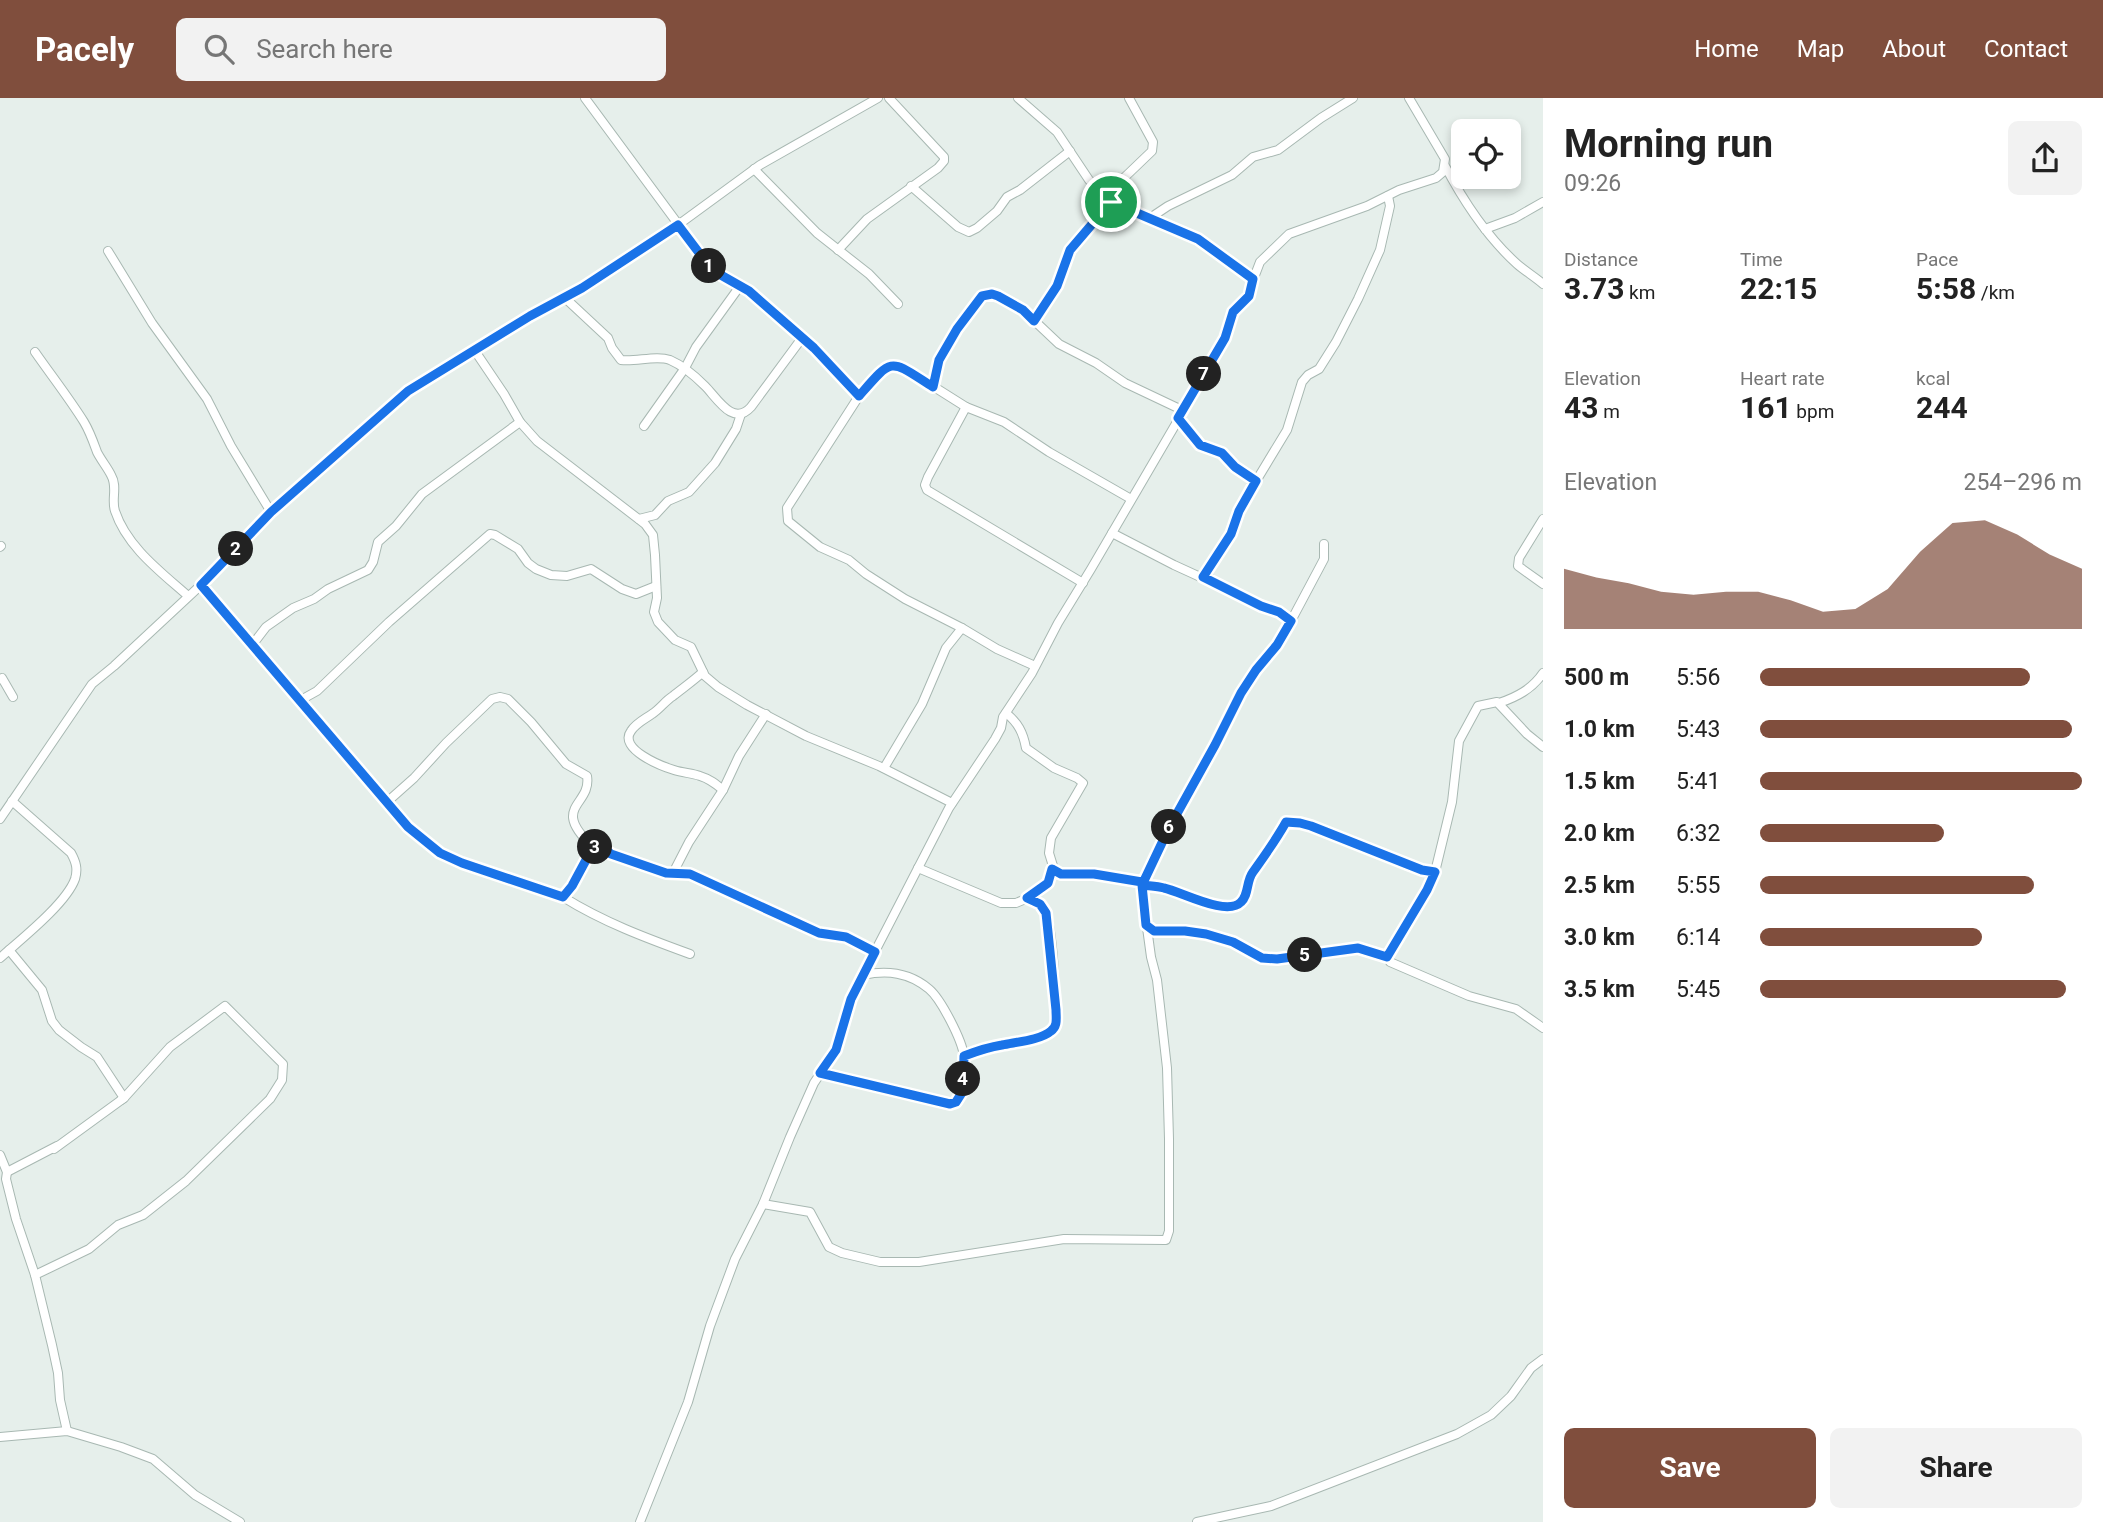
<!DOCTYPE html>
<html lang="en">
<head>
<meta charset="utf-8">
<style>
  body { margin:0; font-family:Roboto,sans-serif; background:#f2f2f2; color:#222; height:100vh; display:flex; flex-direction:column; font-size:26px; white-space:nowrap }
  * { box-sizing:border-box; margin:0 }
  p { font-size:23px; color:#767676 }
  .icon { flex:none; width:38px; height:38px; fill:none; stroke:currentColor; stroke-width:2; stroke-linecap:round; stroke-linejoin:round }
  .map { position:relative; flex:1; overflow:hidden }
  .drawer { display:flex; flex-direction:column; background:#fff; width:560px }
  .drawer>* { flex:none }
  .tools { position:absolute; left:1451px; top:21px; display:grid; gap:14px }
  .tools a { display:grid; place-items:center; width:70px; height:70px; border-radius:10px; background:#fff; box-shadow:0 4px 10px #0003; font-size:35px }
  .pin { position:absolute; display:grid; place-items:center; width:60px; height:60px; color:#fff; margin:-30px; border:4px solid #fff; border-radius:50%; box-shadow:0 2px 7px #0007 }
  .km { position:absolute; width:35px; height:35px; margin:-18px; border-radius:50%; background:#222; color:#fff; font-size:19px; line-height:35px; text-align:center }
  .round { display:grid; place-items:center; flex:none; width:74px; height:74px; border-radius:10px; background:#f2f2f2 }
  .summary { display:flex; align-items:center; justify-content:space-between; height:119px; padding:0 21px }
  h1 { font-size:38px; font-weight:700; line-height:52px }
  .figures { display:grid; grid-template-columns:repeat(3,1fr); gap:10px; height:119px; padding:7px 21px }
  .figures div { display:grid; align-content:center }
  .figures b { font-size:30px; font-weight:700 }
  .figures small { font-size:19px; font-weight:400 }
  .figures p { font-size:19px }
  .chart { height:196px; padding:14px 21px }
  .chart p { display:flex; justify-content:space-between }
  .chart svg { width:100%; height:126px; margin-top:7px; fill:#804e3d; opacity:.7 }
  .primary-button { display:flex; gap:14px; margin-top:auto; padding:14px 21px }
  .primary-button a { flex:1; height:80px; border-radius:10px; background:#804e3d; color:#fff; font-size:28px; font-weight:700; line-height:80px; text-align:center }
  .primary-button a+a { background:#f2f2f2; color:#222 }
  ul { padding:0 21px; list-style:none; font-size:23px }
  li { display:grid; grid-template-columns:112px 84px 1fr; align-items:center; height:52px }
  li i { height:18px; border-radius:9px; background:#804e3d }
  header { display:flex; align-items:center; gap:42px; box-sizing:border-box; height:98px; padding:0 35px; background:#804e3d; color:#fff }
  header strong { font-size:33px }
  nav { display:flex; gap:38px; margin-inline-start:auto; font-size:24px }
  .search { width:490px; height:63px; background:#f2f2f2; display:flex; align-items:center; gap:18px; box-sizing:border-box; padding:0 24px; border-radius:10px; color:#767676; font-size:26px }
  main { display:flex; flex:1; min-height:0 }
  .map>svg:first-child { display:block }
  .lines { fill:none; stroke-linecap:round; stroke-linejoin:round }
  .minor-casing { stroke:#a8b8b2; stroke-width:10 }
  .minor { stroke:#fff; stroke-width:8 }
  .route-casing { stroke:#fff; stroke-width:14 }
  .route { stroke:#1a73e8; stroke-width:9 }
</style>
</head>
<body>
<header>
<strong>Pacely</strong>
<div class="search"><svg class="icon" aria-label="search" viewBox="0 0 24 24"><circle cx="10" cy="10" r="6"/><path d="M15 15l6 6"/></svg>Search here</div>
<nav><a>Home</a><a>Map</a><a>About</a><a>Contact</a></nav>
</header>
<main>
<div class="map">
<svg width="1543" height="1424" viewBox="0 0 1543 1424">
  <rect width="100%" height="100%" fill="#e6efeb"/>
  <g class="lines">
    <g class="minor-casing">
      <g id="minor">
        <path d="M585,0L712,172L749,193L814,250L859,298"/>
        <path d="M1018,0L1057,34L1089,82L1114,106L1198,141L1253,181"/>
        <path d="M1445,68C1464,104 1486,138 1517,166C1525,173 1535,179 1543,186"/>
        <path d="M754,71L817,135L869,176L898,206"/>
        <path d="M911,88L958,129L969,134L977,130L997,113L1007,99L1020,92L1070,53"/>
        <path d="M1105,98L1152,53L1153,44L1129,0"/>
        <path d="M1150,120L1168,108L1232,77L1253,59L1278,52L1321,20L1353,0"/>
        <path d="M1485,131L1515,120L1543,104"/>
        <path d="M838,152L867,121L938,70L944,63V59L889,0"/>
        <path d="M108,153L152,225L207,301L231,348L271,414"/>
        <path d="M564,199L608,240L612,250L621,262C636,264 656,257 670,262C684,268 695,278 705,288C717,300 733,329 751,309L802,240"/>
        <path d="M1034,223L1057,188L1071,152L1111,104"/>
        <path d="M475,253L504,296L520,324L537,343L645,426L653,437L655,457L657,500L654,514L658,524L675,542L691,549L705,578L718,589L747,607L806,638L879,668L952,705"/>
        <path d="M35,254C51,277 69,300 84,324C90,334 93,343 97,354C101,362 107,369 111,377C118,389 111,401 115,413C127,449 161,474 188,498"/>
        <path d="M933,289L939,262L957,231L982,198L992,196L1023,212L1059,246L1096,265L1125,285L1182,312"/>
        <path d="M966,309L901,268H890L882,271L859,298L787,410L788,423L820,449L849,462L866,476L905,501L962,530L997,551L1035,568"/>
        <path d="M1178,320L1201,347L1222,355L1235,369L1256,383"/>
        <path d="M644,328L685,270L696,249L740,188"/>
        <path d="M639,421L655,417L668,403L689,394L715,365L736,331L741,316"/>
        <path d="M1543,421L1519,460L1518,468L1543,486"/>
        <path d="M0,449L1,448"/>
        <path d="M1203,479L1231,436L1244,403L1287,332L1302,284L1308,277L1319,271L1336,244L1358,201L1380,152L1390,108L1388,98"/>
        <path d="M1083,485L927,392L925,387L928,379L966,309L1004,324L1049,354L1131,401"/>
        <path d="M201,487L408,729L441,755L462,765L563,799L572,788L593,749L600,748L611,756L666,775L690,776L819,836L854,842L875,854"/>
        <path d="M1291,523L1324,461V446"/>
        <path d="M253,546L266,529L293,510L314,501L328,491L368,472L373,464L378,444L396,428L422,396L520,324"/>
        <path d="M703,574C693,583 683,590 673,598C665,603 660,611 652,616C645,621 636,625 631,633C618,651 661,668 674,672C683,675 692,675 700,678C710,681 716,686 723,692"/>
        <path d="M0,581L2,580L13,599"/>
        <path d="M299,603L317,593L389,524L490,436L495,437L518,451L528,465L536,471L551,477L567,478L591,471L622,491L636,496L656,488"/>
        <path d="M1499,605C1517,599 1532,591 1543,575"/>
        <path d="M884,670L922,606L946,550L962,530"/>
        <path d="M387,704L414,680L446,645L492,601L500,599L508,601L531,624L566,666L587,678C592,708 549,708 593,749"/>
        <path d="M0,721L92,586L114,568L201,487L271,414L408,293L530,218L582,190L678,127L760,67L878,0"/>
        <path d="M918,770L1001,805H1016L1028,800L1048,785L1053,768L1049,755L1051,740L1083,685L1077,680L1054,670L1026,650C1023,634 1018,625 1006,615"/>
        <path d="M1052,771L1061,776H1094L1142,784"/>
        <path d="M1435,774L1427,792L1389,855L1387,859L1390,864L1469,898L1516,911L1543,930"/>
        <path d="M673,775L689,744L723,692L739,658L766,616"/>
        <path d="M1142,787C1150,788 1157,788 1164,790C1182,794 1227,819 1241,804C1249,796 1246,783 1253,774C1265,757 1276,742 1286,724L1300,725L1311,728L1422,773L1435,774L1452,704L1459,643L1478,608L1497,604L1527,636L1543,649"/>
        <path d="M563,799C603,824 646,840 690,856"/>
        <path d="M1146,827L1159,833H1186L1206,836L1233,844L1262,860L1277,861L1346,850H1358L1387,859"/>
        <path d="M9,852L42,892L52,923L59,932L81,949L97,959L124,1000L121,1002"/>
        <path d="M0,860C20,842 66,806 75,781C78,771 76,764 71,755L12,703"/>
        <path d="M964,958L981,952L1025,943L1047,936L1054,932L1056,925C1056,903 1053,828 1045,813C1041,805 1034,803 1027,800"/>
        <path d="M819,975L950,1006L956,1004C963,993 966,972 964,958C962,942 941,901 929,891C909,874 887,872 863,877"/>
        <path d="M0,1057L7,1074L6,1081L16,1121L35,1177L52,1247L58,1275L60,1302L67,1333"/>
        <path d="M7,1074L57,1048"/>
        <path d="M763,1106L810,1114L829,1149L842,1155L880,1164H919L1064,1141L1166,1142L1169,1133V1041L1167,970L1157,882L1151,859L1145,815L1142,784L1169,730L1215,647L1241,595L1256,571L1277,547L1291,523L1279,515L1174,467L1112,435"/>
        <path d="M35,1177L89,1151L118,1127L143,1117L186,1083L270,1001L282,982L283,966L225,908L170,949L124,1000L54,1051"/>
        <path d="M0,1339L67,1333L121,1349L153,1361L195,1397L240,1424"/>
        <path d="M640,1424L688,1304L710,1228L735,1161L763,1106L790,1039L814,985L836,952L851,900L949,710L995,641L1001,630L1003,619L1032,575L1058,525L1091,471L1226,240L1230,219L1249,198L1252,185L1260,164L1289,136L1367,108L1399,92L1436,80L1443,74L1445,61L1409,0"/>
        <path d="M1197,1424L1271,1408L1457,1336L1491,1317L1511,1298L1531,1270L1543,1261"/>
      </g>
    </g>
    <use href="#minor" class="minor"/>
  </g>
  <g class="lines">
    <g class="route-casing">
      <path id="route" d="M1111,104L1070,152L1057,188L1034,223L1023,212L998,198L992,196L982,198L957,231L939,262L933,289C889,261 894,258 859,298L814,250L749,193L712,172L678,127L582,190L530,218L408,293L271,414L201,487L408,729L440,755L462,765L563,799L572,788L593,749L600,748L611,756L666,775L690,776L819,835L846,839L875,854L851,901L836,952L820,975L950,1006L956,1004L963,993L964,958C977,953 989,949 1002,947C1016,944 1041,942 1051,933C1058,928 1056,920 1056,912L1046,815L1040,806L1027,800L1048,785L1052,771L1061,776H1094L1142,784V787L1146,827L1154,833H1185L1206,836L1233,844L1262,860L1277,861L1358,850L1387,859L1427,792L1435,774L1422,772L1311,728L1300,725L1286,724C1276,742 1265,757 1253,774C1246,783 1249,797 1241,804C1227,819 1182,794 1164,790C1157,788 1150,788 1142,787L1169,730L1215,647L1241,595L1256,572L1277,547L1291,523L1279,514L1261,508L1203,479L1231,436L1239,413L1256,383L1235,369L1222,355L1200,347L1178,320L1225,240L1233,214L1249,198L1253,181L1198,141L1111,104"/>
    </g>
    <use href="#route" class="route"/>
  </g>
</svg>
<div class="tools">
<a><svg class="icon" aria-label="locate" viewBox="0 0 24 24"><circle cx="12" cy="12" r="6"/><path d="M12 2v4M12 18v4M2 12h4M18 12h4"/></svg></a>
</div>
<div class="pin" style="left:1111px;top:104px;background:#1e9e55"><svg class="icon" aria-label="arrive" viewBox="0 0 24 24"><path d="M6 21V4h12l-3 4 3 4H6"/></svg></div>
<b class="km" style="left:709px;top:168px">1</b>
<b class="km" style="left:236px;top:451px">2</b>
<b class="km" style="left:595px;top:749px">3</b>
<b class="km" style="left:963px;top:981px">4</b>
<b class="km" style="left:1305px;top:857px">5</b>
<b class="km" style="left:1169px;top:729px">6</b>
<b class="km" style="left:1204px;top:276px">7</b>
</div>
<section class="drawer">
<div class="summary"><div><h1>Morning run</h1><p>09:26</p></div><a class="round"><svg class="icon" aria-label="share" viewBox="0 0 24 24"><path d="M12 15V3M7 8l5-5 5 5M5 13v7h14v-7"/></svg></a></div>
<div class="figures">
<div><p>Distance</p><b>3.73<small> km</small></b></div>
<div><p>Time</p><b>22:15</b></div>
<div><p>Pace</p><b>5:58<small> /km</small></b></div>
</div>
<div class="figures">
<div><p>Elevation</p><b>43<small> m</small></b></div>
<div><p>Heart rate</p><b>161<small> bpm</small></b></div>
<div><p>kcal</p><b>244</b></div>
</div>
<div class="chart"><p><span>Elevation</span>254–296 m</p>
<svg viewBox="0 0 160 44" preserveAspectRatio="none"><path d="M0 44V23L10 26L20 28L30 31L40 32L50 31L60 31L70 34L80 38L90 37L100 30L110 17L120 7L130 6L140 11L150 18L160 23V44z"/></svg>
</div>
<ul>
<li><b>500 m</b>5:56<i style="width:84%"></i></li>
<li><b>1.0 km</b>5:43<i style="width:97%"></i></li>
<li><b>1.5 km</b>5:41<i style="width:100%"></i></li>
<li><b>2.0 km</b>6:32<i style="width:57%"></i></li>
<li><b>2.5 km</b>5:55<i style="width:85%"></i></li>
<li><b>3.0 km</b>6:14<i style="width:69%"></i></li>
<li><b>3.5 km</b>5:45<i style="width:95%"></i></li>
</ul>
<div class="primary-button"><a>Save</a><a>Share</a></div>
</section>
</main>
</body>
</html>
